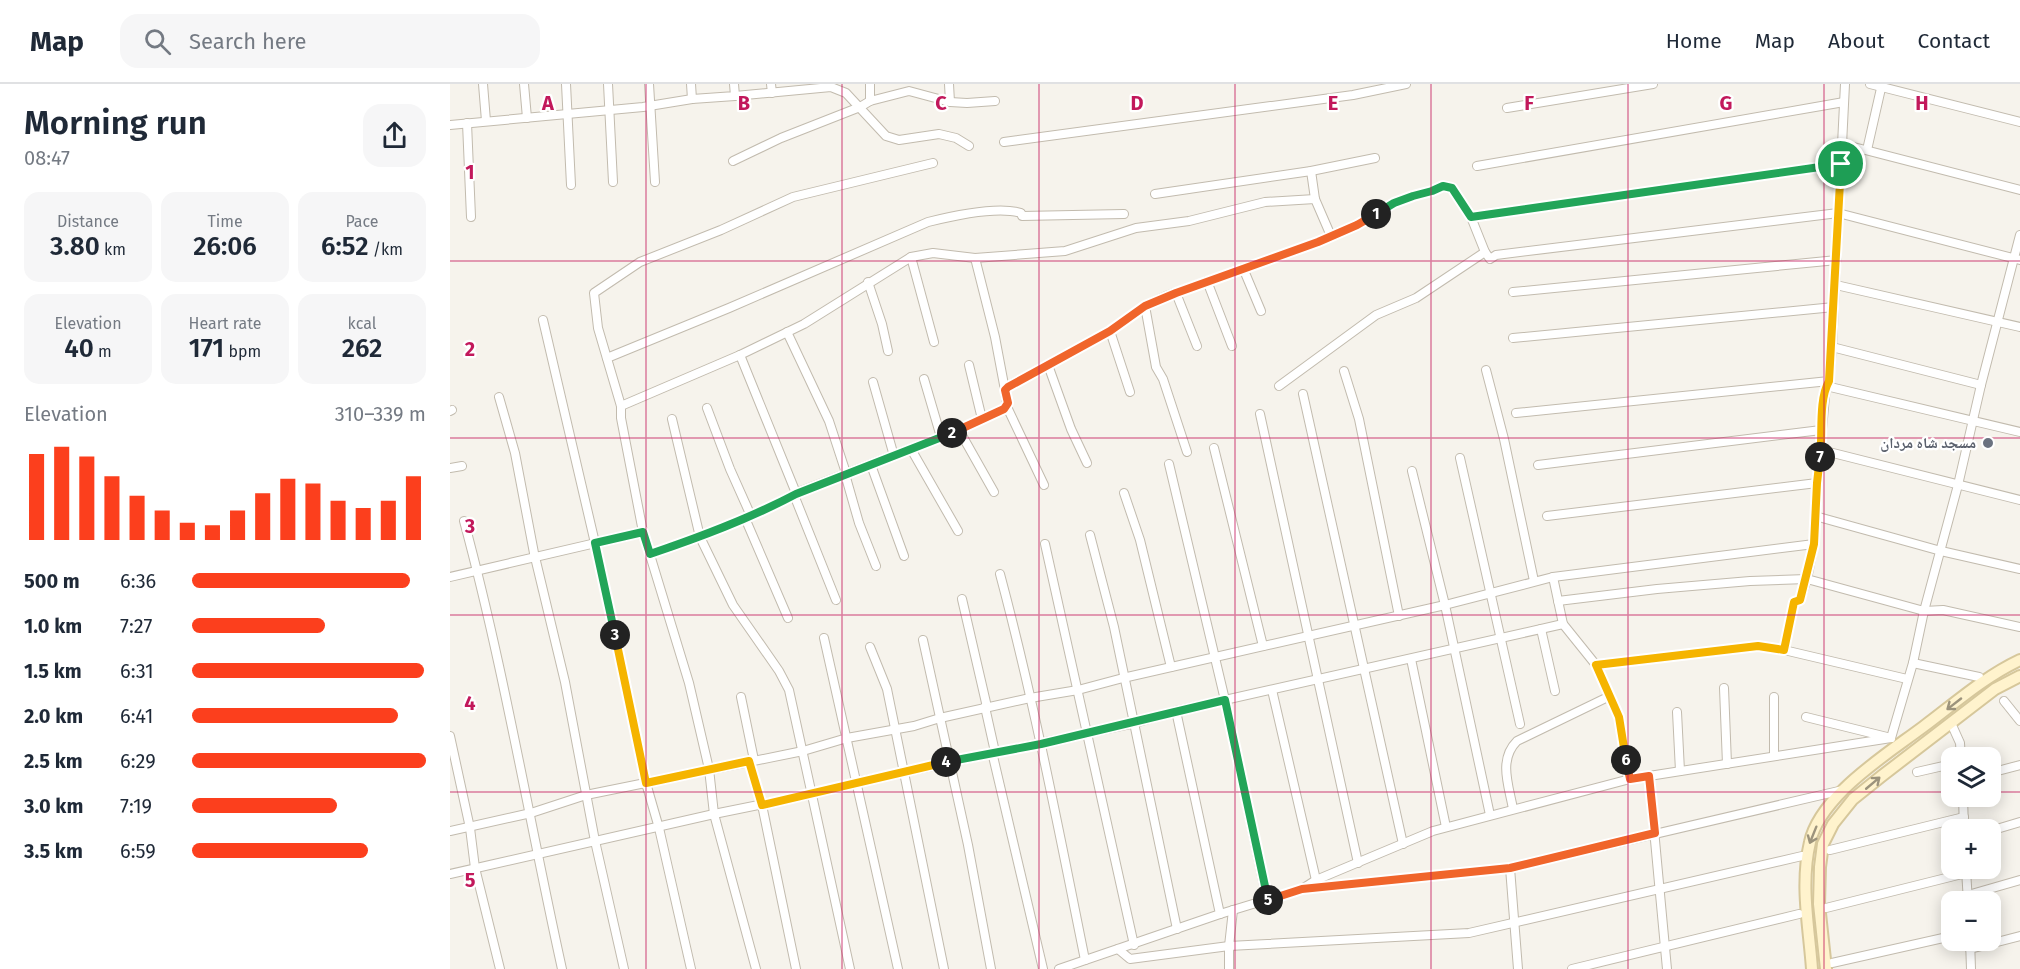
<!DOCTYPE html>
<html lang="en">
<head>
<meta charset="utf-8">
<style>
  body { margin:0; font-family:"Fira Sans","Noto Naskh Arabic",sans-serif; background:#f6f6f7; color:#1f2937; height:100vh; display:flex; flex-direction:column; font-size:22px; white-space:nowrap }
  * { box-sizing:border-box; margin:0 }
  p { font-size:20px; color:#747a83 }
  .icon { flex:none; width:33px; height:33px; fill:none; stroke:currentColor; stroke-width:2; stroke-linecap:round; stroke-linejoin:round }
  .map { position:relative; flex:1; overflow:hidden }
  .side { display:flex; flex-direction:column; background:#fff; width:450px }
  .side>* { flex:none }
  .buttons { position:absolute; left:1491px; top:663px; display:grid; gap:12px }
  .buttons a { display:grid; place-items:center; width:60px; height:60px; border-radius:12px; background:#fff; box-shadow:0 3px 15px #0003; font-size:30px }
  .pin { position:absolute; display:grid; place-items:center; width:51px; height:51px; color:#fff; margin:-26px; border:3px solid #fff; border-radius:50%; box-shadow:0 2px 6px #0007 }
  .km { position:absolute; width:30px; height:30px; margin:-15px; border-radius:50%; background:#222; color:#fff; font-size:16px; line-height:30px; text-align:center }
  .round { display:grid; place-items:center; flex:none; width:63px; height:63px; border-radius:18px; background:#f6f6f7 }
  .headline { display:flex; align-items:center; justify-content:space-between; height:102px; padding:0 24px }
  h1 { font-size:33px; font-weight:600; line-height:45px }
  .figures { display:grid; grid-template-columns:repeat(3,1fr); gap:9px; height:102px; padding:6px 24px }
  .figures div { display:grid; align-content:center; border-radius:15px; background:#f6f6f7; text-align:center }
  .figures b { font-size:26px; font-weight:600 }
  .figures small { font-size:16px; font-weight:400 }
  .figures p { font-size:16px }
  .chart { height:168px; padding:12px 24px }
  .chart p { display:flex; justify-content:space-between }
  .chart svg { width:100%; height:108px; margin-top:6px; stroke:#fc3f1d; stroke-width:6 }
  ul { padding:0 24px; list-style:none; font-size:20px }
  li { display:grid; grid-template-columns:96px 72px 1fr; align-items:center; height:45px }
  li i { height:15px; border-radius:8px; background:#fc3f1d }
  header { display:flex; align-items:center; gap:36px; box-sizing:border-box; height:84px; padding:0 30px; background:#fff; border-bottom:2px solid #e0e1e3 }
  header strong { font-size:28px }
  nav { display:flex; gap:33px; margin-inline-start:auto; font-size:21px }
  .search { width:420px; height:54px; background:#f6f6f7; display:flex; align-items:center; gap:15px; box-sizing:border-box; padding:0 21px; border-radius:18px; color:#747a83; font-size:22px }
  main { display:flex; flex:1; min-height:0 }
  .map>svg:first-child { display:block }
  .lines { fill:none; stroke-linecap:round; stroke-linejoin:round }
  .street-casing { stroke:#c2bbae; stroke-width:10 }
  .secondary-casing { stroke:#d6c79b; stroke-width:14 }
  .street { stroke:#fff; stroke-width:8 }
  .secondary { stroke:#fff3cd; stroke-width:10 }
  .oneway { stroke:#9c937c }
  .split-1-casing { stroke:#fff; stroke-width:12 }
  .split-2-casing { stroke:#fff; stroke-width:12 }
  .split-3-casing { stroke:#fff; stroke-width:12 }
  .split-4-casing { stroke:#fff; stroke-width:12 }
  .split-5-casing { stroke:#fff; stroke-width:12 }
  .split-6-casing { stroke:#fff; stroke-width:12 }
  .split-7-casing { stroke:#fff; stroke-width:12 }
  .split-8-casing { stroke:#fff; stroke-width:12 }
  .split-1 { stroke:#22a559; stroke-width:8 }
  .split-2 { stroke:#f0652b; stroke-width:8 }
  .split-3 { stroke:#22a559; stroke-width:8 }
  .split-4 { stroke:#f5b400; stroke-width:8 }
  .split-5 { stroke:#22a559; stroke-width:8 }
  .split-6 { stroke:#f0652b; stroke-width:8 }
  .split-7 { stroke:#f5b400; stroke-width:8 }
  .split-8 { stroke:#f5b400; stroke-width:8 }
  .grid { fill:none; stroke:#c2185b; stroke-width:1.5; stroke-opacity:0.55 }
  .worship-dot { fill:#6b7280; stroke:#fff; stroke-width:2 }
  .labels { text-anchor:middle; stroke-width:4.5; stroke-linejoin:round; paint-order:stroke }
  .worship-label { font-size:15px; font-weight:bold; fill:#5b616d; stroke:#fff; text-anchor:end }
  .grid-label { font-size:20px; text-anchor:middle; font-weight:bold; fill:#c2185b; stroke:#fff; stroke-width:4.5; stroke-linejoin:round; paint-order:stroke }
</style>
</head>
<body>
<header>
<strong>Map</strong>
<div class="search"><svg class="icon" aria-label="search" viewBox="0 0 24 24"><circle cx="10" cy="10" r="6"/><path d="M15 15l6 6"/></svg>Search here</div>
<nav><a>Home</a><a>Map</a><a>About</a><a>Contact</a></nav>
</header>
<main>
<section class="side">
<div class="headline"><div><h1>Morning run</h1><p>08:47</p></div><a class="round"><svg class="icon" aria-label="share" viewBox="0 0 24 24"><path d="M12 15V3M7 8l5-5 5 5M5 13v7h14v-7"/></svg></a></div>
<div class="figures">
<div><p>Distance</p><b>3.80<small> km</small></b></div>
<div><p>Time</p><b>26:06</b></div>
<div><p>Pace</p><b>6:52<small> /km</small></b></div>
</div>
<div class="figures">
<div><p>Elevation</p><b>40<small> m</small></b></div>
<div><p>Heart rate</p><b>171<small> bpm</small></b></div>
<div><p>kcal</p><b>262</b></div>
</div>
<div class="chart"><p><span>Elevation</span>310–339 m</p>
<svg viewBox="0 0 160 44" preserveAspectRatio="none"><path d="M5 44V9M15 44V6M25 44V10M35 44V18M45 44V26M55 44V32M65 44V37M75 44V38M85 44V32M95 44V25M105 44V19M115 44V21M125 44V28M135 44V31M145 44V28M155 44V18"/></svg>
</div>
<ul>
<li><b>500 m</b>6:36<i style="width:93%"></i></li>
<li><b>1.0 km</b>7:27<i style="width:57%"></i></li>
<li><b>1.5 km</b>6:31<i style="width:99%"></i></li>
<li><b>2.0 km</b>6:41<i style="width:88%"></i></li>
<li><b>2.5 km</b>6:29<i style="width:100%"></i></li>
<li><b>3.0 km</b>7:19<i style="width:62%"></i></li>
<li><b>3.5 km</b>6:59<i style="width:75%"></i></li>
</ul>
</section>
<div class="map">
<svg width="1570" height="885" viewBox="0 0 1570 885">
  <rect width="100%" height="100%" fill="#f6f3ec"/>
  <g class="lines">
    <g class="street-casing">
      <g id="street">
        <path d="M33,0L36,37"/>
        <path d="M74,0L77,34"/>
        <path d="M116,0L121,101"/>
        <path d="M158,0L163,98"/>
        <path d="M199,0L205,98"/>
        <path d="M241,0L242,15"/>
        <path d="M321,0L322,9"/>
        <path d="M420,0V17"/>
        <path d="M499,0L500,18"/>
        <path d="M1420,0L1570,38"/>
        <path d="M285,12L381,3L396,9L436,52L449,56L489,50L506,54L519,62"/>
        <path d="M1057,24L1203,0"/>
        <path d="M17,39L21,133"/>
        <path d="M0,41L193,23L242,15L285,12L284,0"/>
        <path d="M554,58L903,11L956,0"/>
        <path d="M1392,60L1570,106"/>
        <path d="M1417,66L1432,0"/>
        <path d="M283,77L331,54L410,23L420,17L459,7L500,18L517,19L545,17"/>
        <path d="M1027,82L1394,18"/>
        <path d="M861,87L865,115"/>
        <path d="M705,110L861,87L925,74"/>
        <path d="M1021,133L1391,80"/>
        <path d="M461,173L484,258"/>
        <path d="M525,174L545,253L555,306"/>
        <path d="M793,184L811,227"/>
        <path d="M757,197L782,262"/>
        <path d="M418,198L432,240L438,267"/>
        <path d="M1386,201L1570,243"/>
        <path d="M1063,208L1387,176"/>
        <path d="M726,209L747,262"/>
        <path d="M695,222L706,283L713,295L737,368"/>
        <path d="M93,236L145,459L196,699L209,744L241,885"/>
        <path d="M660,247L680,308"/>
        <path d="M337,248L379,337L396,389"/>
        <path d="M1063,254L1384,223"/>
        <path d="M1382,263L1531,301"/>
        <path d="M290,271L346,409"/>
        <path d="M157,274L279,224L478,138C502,132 548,122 571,129L572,132L674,130"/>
        <path d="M519,281L532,335"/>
        <path d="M598,281L621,345L637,379"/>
        <path d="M1036,286L1054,355L1084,497"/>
        <path d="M894,287L909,335L949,532"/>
        <path d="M474,295L491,353"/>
        <path d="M423,298L444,372"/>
        <path d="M829,302L926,231L966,214L1035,168"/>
        <path d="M1376,302L1570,348"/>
        <path d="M853,310L953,760"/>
        <path d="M49,313L65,369L84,469L115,598L145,757L174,885"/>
        <path d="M171,322L290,271L354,240L461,173L483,169L525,174L615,167L686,144L739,137L815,118L865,115L881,152"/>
        <path d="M557,323L594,401"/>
        <path d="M257,324L280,385L301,432"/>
        <path d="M0,327L2,326"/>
        <path d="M1066,329L1379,297"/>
        <path d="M810,330L908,779"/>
        <path d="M222,335L250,453L283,521L329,587L339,606L400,885"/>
        <path d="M509,346L544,408"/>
        <path d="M764,364L813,562"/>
        <path d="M461,365L508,447"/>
        <path d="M1371,366L1570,416"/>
        <path d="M1010,374L1070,640"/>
        <path d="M719,380L775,616L817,816"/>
        <path d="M421,381L454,472"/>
        <path d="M1088,381L1371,346"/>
        <path d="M0,384L12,382"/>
        <path d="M962,387L995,521L1040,731"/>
        <path d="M395,390L409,439L426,482"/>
        <path d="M674,409L690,456L721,583"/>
        <path d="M344,411L386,516"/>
        <path d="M1097,432L1367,399"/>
        <path d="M1365,432L1491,467L1570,485"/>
        <path d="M295,434L338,534"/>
        <path d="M14,437C54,585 79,736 112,885"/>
        <path d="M640,451L664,543L727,845"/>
        <path d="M595,460L684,861"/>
        <path d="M200,470C250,453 300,435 346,409L509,346L557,323L555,306L564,299L660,247L695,222L716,212L868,158L907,141L944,119L963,112L983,107L993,102L1002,104L1021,133L1035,168L1040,175L1046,171L1388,129L1570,176"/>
        <path d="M550,490C584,617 609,747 635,876"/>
        <path d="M0,493L193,448"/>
        <path d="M1103,493L1113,540L1146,581L1169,633L1180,695"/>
        <path d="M512,515L537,623"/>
        <path d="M1108,517L1207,505L1300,497L1357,495L1474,527L1493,526L1570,543"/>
        <path d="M1091,545L1105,607"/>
        <path d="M374,554L448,885"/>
        <path d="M473,556L518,761L541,885"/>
        <path d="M420,563L437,605L494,885"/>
        <path d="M1334,566L1344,518L1350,516L1357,495L1364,460L1367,399L1376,302L1379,297L1382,263L1395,0"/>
        <path d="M961,575L996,743"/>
        <path d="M1463,579L1529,593"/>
        <path d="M1146,581L1308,562L1334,566L1457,595"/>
        <path d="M1274,604L1277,680"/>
        <path d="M822,606L866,796"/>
        <path d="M291,613L304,676"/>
        <path d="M1324,613V672"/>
        <path d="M1554,617L1570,637"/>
        <path d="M535,623L545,668"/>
        <path d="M726,627L770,830"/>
        <path d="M1227,628L1230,687"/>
        <path d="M1356,633L1437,653"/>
        <path d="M1501,639L1510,659L1511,674"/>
        <path d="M0,652L20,744L25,784L50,885"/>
        <path d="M1441,654L1463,579L1474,527L1508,401L1531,301L1570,151"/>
        <path d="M542,668L593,885"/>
        <path d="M299,677L312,721L346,885"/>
        <path d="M1467,688L1502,680"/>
        <path d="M1540,689L1570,681"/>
        <path d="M1199,692L1217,885"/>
        <path d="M1513,712L1514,746"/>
        <path d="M1063,725C1059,702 1048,676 1067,657L1160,612"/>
        <path d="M0,747L81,729L136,711L353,667L397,654L464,642L490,634L580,614L628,606L673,594L995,521L1103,493L1364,460"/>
        <path d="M1540,747L1570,738"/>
        <path d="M1380,766L1514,733"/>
        <path d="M1060,784L1068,885"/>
        <path d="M1516,786L1518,818"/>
        <path d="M0,790L264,730L362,710L407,698L685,639L726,627L1113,540"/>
        <path d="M854,805L1060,784L1393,706"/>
        <path d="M1518,811L1570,796"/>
        <path d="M1376,824L1516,789"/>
        <path d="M1520,856L1521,885"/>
        <path d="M668,865L680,875L779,862L1019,849L1352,772"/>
        <path d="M1520,865L1570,852"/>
        <path d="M1382,879L1502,852"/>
        <path d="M306,885L264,730L259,685L239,599L193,448L171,334V322L148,244L144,209L190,178L271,146L343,113L483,79"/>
        <path d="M609,885L770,830L852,805L866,796L983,747L1180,695L1441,654"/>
        <path d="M779,885V862L783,826"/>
        <path d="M1122,885L1349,830"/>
      </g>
    </g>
    <g class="secondary-casing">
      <g id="secondary">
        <path d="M1362,885C1359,843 1350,800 1360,758C1364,739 1380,719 1394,705C1417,682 1446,663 1473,643C1504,620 1534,593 1570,576"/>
        <path d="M1376,885L1369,820L1370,783L1373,760L1383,740L1403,715L1433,691L1545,605L1570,592"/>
      </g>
    </g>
    <use href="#street" class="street"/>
    <use href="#secondary" class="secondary"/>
  </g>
  <defs><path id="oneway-shaft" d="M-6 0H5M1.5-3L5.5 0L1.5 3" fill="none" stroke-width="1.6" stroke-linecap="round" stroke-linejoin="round" transform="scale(1.5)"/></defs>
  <g class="oneway">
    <use href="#oneway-shaft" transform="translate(1504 620) rotate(142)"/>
    <use href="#oneway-shaft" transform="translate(1423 699) rotate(-40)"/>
    <use href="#oneway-shaft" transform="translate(1363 751) rotate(112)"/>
  </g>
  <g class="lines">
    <g class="split-1-casing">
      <path id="split-1" d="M926,130L944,119L963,112L982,107L993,102L1002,104L1021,133L1391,80"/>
    </g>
    <g class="split-2-casing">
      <path id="split-2" d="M502,349L554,325L558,319L555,306L558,303L660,247L695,222L726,209L868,158L907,141L926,130"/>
    </g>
    <g class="split-3-casing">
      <path id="split-3" d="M165,551L145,459L193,448L200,470C250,453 299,435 346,410L502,349"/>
    </g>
    <g class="split-4-casing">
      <path id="split-4" d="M165,551L196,699L299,677L312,721L496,678"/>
    </g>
    <g class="split-5-casing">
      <path id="split-5" d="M496,678L591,660L775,616L818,816"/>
    </g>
    <g class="split-6-casing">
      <path id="split-6" d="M818,816L852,805L1060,784L1205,749L1199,692L1180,695L1176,676"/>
    </g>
    <g class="split-7-casing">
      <path id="split-7" d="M1176,676L1169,633L1146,581L1308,562L1334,566L1344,518L1350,516L1364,460L1367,399L1370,373"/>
    </g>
    <g class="split-8-casing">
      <path id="split-8" d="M1370,373C1373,351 1368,317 1379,297L1391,80"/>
    </g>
    <use href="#split-1" class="split-1"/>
    <use href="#split-2" class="split-2"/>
    <use href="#split-3" class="split-3"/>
    <use href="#split-4" class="split-4"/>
    <use href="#split-5" class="split-5"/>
    <use href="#split-6" class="split-6"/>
    <use href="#split-7" class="split-7"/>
    <use href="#split-8" class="split-8"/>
  </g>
  <path class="grid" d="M196,0V885M392,0V885M589,0V885M785,0V885M981,0V885M1178,0V885M1374,0V885M0,177H1570M0,354H1570M0,531H1570M0,708H1502M1540,708H1570"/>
  <circle class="worship-dot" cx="1538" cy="359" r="6"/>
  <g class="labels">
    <g class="worship-label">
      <text x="1526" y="364">مسجد شاه مردان</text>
    </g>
  </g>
  <g class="grid-label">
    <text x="98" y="26">A</text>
    <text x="294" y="26">B</text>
    <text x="491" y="26">C</text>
    <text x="687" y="26">D</text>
    <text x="883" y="26">E</text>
    <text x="1079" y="26">F</text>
    <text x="1276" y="26">G</text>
    <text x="1472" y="26">H</text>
    <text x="20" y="95">1</text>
    <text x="20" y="272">2</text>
    <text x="20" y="449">3</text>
    <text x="20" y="626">4</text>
    <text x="20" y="803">5</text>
  </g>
</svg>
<div class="buttons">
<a><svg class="icon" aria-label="layers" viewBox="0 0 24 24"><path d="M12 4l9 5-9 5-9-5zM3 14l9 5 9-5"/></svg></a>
<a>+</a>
<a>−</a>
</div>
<div class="pin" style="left:1391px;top:80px;background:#1e9e55"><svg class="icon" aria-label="arrive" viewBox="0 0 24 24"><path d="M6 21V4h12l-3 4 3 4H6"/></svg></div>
<b class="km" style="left:926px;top:130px">1</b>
<b class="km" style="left:502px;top:349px">2</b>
<b class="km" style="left:165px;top:551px">3</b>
<b class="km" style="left:496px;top:678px">4</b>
<b class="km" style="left:818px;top:816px">5</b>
<b class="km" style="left:1176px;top:676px">6</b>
<b class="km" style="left:1370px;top:373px">7</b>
</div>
</main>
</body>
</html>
